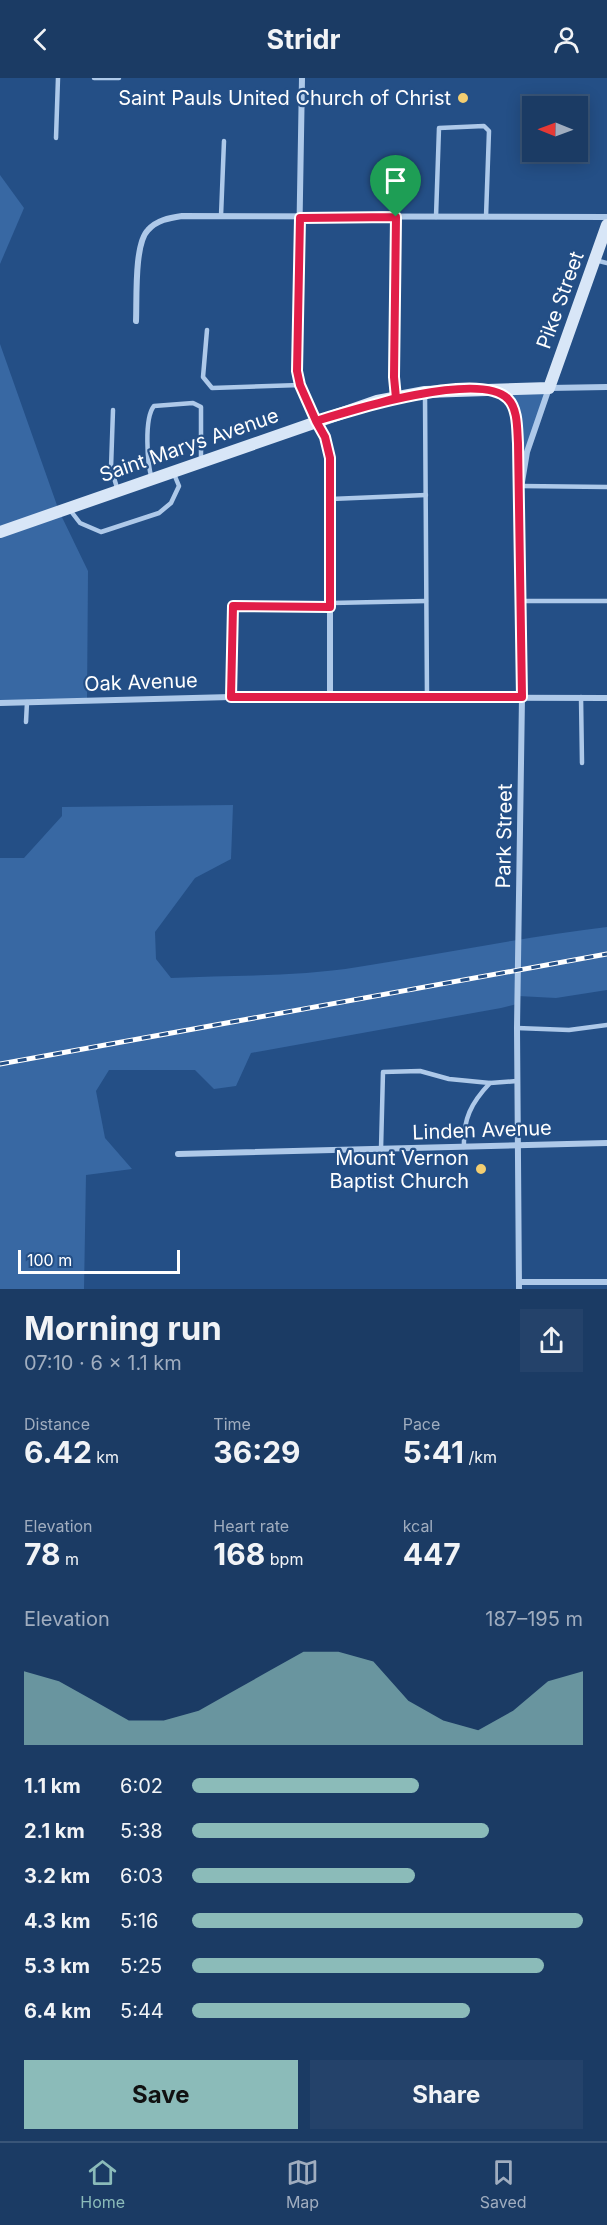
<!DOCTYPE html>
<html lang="en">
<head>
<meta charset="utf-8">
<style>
  body { margin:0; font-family:Inter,sans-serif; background:#24426a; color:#f1f3f6; height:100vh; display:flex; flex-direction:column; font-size:22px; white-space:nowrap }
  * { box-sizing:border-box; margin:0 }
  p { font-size:20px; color:#a0adbf }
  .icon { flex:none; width:33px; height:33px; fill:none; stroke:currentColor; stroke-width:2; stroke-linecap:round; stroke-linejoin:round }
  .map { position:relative; height:1211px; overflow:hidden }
  .details { display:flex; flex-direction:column; background:#1b3b64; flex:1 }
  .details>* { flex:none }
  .needle { width:39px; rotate:271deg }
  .controls { position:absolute; left:522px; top:18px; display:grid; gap:12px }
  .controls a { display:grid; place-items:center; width:66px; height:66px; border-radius:0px; background:#1b3b64; box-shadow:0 3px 15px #0003,0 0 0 2px #395578; font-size:30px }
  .scale { position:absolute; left:18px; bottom:15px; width:162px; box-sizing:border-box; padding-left:6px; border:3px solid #fff; border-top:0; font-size:16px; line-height:21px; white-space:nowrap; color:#fff; -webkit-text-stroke:4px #244f86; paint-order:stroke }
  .pin { position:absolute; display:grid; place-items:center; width:51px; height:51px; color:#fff; margin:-62px -26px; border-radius:50% 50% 50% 0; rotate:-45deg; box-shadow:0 0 6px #0007 }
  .pin .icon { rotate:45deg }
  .round { display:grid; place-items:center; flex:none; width:63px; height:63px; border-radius:0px; background:#24426a }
  .headline { display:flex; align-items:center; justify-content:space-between; height:102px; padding:0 24px }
  h1 { font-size:33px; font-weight:700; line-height:45px }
  .stats { display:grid; grid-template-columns:repeat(3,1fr); gap:9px; height:102px; padding:6px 24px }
  .stats div { display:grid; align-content:center }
  .stats b { font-size:30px; font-weight:700 }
  .stats small { font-size:16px; font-weight:400 }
  .stats p { font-size:16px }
  .chart { height:168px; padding:12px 24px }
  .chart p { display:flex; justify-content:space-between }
  .chart svg { width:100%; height:108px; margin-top:6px; fill:#8bbbb9; opacity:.7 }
  .action { display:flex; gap:12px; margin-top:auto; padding:12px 24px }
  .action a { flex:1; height:69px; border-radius:0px; background:#8bbbb9; color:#111; font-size:24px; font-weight:700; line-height:69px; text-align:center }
  .action a+a { background:#24426a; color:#f1f3f6 }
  ul { padding:0 24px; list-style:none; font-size:20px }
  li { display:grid; grid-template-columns:96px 72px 1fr; align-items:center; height:45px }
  li i { height:15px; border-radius:8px; background:#8bbbb9 }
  header { display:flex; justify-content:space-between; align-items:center; height:78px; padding:0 24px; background:#1b3b64; font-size:27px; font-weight:700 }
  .tab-bar { display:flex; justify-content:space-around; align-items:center; height:84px; border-top:2px solid #395578; background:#1b3b64; font-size:16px; color:#a0adbf }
  .tab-bar a { display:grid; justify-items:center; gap:3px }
  .tab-bar .on { color:#8bbbb9 }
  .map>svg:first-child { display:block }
  .green { fill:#3868a3 }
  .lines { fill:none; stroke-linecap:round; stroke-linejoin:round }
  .lane { stroke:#aec9e9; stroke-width:4.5 }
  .street { stroke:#aec9e9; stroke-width:6 }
  .secondary { stroke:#d8e6f7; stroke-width:12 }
  .rail-casing { stroke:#fff; stroke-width:5 }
  .rail { stroke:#244f86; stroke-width:3; stroke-dasharray:9; stroke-linecap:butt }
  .route-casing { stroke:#fff; stroke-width:12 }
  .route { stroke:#e11d48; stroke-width:8 }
  .poi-dot { fill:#f3ce71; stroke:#244f86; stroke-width:2 }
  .labels { text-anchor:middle; stroke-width:4.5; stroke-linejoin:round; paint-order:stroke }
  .poi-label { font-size:20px; fill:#fff; stroke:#244f86; text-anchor:end }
  .street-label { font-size:20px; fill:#fff; stroke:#244f86 }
</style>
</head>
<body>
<header><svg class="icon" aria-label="back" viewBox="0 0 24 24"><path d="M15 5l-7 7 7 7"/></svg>Stridr<svg class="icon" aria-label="person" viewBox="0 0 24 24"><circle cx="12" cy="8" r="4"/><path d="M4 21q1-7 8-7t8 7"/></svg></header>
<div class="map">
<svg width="607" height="1211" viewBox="0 0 607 1211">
  <rect width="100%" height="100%" fill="#244f86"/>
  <g class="green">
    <path d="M0,97L24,130L0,186Z"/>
    <path d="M0,266L59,433L88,493L87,622L0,625Z"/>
    <path d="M549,310L527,374L520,416L516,339L509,321L494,311Z"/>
    <path d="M233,727L231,781L195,800L155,854L156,881L171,900C233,897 297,899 358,889C442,876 523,859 607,849V912L556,920L518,918L517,926L501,930L251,975L236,1008L214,1011L195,992H109L96,1013L105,1060L132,1091L86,1097L84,1211H0V780H24L62,738V729Z"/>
  </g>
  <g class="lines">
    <g class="lane">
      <path d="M94,0H119"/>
      <path d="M56,60L58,0"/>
      <path d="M221,138L224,63"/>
      <path d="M436,139L439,50L484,48L489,53L486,139"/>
      <path d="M595,182L607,185"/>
      <path d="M207,252L203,299L212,310L300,307"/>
      <path d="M499,314C525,332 519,377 520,407"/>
      <path d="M425,317L427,619"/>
      <path d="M396,319L394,299L396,139"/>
      <path d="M113,332L111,390L118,413"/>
      <path d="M152,401C147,386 144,340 154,328L193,325L201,329V384"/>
      <path d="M521,408L607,409"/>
      <path d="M331,421L426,417"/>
      <path d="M70,432L80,445L101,454L159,435L171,425L179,408L174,396"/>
      <path d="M521,523H607"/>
      <path d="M331,525L426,523"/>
      <path d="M231,619L233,528L330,529"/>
      <path d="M581,619L582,685"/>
      <path d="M26,644L27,624"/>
      <path d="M517,950L569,952L607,947"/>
      <path d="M464,1069C463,1041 471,1025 490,1005L517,1003"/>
      <path d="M381,1071L383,994L420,993L449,1001L490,1005"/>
    </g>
    <g class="street">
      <path d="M302,0L297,293C303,324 322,350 330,380V619"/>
      <path d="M136,243C137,222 134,166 148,152C157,142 169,140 182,138L607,139"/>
      <path d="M0,625L231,619L607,620"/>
      <path d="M178,1076L607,1065"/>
      <path d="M519,1204H607"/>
      <path d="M519,1211L517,950L522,619L520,416L527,374L549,310L607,309"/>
    </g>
    <path class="secondary" d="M0,454L377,323L425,314L549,310L607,147"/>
    <g class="rail-casing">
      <path id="rail" d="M0,986L607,876"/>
    </g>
    <use href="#rail" class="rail"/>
  </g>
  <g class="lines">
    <g class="route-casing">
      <path id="route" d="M396,139L394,299L396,320L316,343L325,359L330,380V529L233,528L231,619H522L518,365C517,351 518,331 508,321C481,292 351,332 316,343L300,307L297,293L300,140L396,139"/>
    </g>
    <use href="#route" class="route"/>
  </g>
  <g class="poi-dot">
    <circle cx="463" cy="20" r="6"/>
    <circle cx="481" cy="1091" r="6"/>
  </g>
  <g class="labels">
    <g class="poi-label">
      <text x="451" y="27">Saint Pauls United Church of Christ</text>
      <text x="469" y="1087">Mount Vernon<tspan x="469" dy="23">Baptist Church</tspan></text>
    </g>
    <g class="street-label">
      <text transform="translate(560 222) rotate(-70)" y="7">Pike Street</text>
      <text transform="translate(189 367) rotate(-19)" y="7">Saint Marys Avenue</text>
      <text transform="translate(141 604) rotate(-2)" y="7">Oak Avenue</text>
      <text transform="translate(504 758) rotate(-89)" y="7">Park Street</text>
      <text transform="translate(482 1052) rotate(-2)" y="7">Linden Avenue</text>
    </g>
  </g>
</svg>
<div class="controls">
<a><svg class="needle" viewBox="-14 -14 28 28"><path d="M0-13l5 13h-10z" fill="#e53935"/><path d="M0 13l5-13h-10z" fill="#a0adbf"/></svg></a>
</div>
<div class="scale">100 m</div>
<div class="pin" style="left:396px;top:139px;background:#1e9e55"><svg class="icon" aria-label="arrive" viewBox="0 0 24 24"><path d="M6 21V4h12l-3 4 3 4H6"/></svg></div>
</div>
<section class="details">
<div class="headline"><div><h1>Morning run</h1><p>07:10 · 6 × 1.1 km</p></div><a class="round"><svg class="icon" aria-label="share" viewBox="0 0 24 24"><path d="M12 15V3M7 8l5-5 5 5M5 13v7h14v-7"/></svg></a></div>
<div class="stats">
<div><p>Distance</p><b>6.42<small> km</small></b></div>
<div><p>Time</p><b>36:29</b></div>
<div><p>Pace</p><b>5:41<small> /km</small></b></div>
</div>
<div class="stats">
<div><p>Elevation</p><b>78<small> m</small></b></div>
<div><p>Heart rate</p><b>168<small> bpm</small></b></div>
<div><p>kcal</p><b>447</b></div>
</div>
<div class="chart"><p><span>Elevation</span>187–195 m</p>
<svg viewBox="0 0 160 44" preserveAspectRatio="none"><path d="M0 44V14L10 18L20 26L30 34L40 34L50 30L60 22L70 14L80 6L90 6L100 10L110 26L120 34L130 38L140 30L150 18L160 14V44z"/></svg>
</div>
<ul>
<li><b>1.1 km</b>6:02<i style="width:58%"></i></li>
<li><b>2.1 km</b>5:38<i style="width:76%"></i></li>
<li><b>3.2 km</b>6:03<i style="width:57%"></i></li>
<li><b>4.3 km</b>5:16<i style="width:100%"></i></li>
<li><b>5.3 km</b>5:25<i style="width:90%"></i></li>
<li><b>6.4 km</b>5:44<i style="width:71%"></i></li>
</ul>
<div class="action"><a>Save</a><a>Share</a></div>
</section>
<nav class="tab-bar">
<a class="on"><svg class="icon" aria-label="home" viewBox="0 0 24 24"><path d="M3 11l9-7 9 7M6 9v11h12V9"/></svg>Home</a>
<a><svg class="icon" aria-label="map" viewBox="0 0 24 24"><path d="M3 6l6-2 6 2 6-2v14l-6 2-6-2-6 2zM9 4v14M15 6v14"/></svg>Map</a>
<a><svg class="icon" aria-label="saved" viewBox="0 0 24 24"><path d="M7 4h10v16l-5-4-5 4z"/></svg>Saved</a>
</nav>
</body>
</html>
